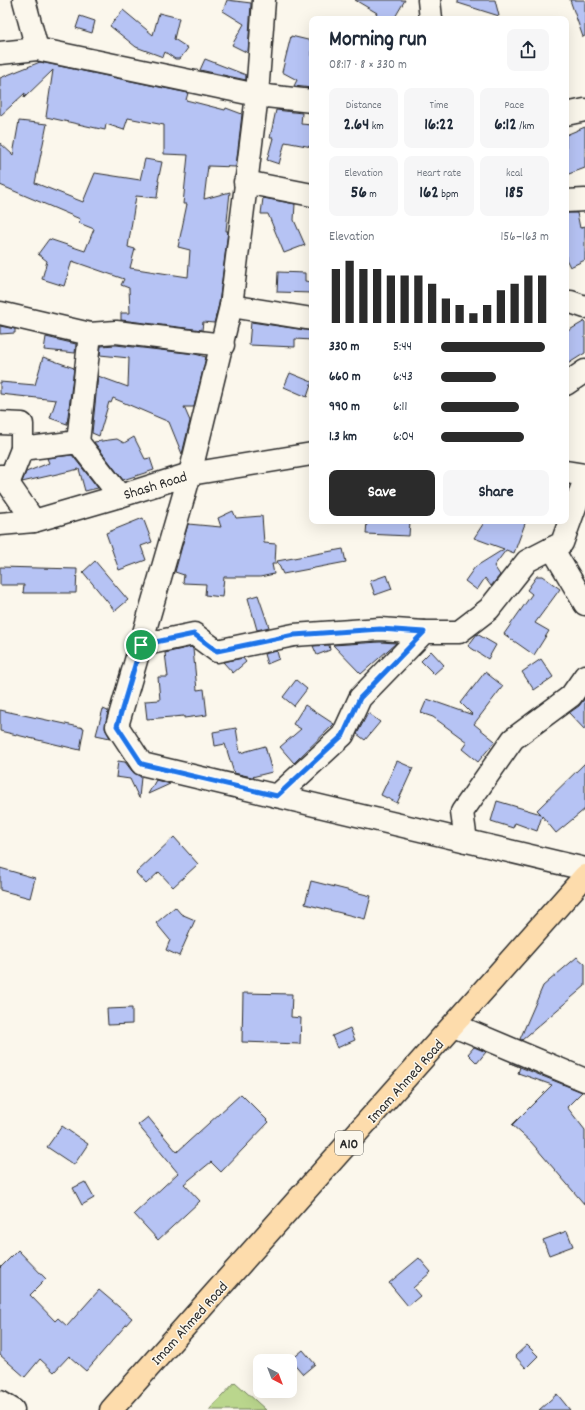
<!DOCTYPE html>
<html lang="en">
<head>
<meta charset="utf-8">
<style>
  body { margin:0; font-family:Dekko,sans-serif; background:#f6f6f7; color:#1f2937; height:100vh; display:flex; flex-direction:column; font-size:15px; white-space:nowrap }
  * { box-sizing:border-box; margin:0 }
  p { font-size:13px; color:#747a83 }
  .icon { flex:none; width:22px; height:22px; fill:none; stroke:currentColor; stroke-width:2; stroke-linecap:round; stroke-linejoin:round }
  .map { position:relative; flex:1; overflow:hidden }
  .panel { position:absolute; left:309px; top:16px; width:260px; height:508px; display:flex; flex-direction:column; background:#fff; border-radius:8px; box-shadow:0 4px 16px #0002 }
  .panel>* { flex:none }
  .needle { width:26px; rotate:138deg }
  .fabs { position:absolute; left:253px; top:1354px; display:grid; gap:8px }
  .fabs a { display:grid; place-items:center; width:44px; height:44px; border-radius:8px; background:#fff; box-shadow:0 4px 16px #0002; font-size:20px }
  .pin { position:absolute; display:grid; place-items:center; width:34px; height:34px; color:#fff; margin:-17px; border:2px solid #fff; border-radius:50%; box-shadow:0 1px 4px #0007 }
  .round { display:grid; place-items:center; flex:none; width:42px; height:42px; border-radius:8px; background:#f6f6f7 }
  .head { display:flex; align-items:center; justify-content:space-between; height:68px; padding:0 20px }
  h1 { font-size:22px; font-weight:700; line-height:30px }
  .figures { display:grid; grid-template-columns:repeat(3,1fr); gap:6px; height:68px; padding:4px 20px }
  .figures div { display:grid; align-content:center; border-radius:8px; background:#f6f6f7; text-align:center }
  .figures b { font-size:17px; font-weight:700 }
  .figures small { font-size:11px; font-weight:400 }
  .figures p { font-size:11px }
  .chart { height:112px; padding:8px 20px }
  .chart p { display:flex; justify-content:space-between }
  .chart svg { width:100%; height:72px; margin-top:4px; stroke:#2b2b2b; stroke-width:6 }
  .button { display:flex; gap:8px; margin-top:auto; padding:8px 20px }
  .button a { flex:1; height:46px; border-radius:8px; background:#2b2b2b; color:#fff; font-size:16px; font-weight:700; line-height:46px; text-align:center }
  .button a+a { background:#f6f6f7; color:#1f2937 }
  ul { padding:0 20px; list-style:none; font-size:13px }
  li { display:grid; grid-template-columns:64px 48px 1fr; align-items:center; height:30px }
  li i { height:10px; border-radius:5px; background:#2b2b2b }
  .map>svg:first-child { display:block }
  .green { fill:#bad68d; stroke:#72805c }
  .building { fill:#b6c3f4; stroke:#2b2b2b }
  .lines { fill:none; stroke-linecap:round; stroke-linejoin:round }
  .minor-casing { stroke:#2b2b2b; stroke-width:25 }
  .highway-casing { stroke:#2b2b2b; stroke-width:25 }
  .minor { stroke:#fbf7ec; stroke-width:22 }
  .highway { stroke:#fddcac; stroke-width:22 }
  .route-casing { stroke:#fff; stroke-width:8 }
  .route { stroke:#1a73e8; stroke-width:5 }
  .labels { text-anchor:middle; stroke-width:3; stroke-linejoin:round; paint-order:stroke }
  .shield { fill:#fbf7ec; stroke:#696865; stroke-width:1 }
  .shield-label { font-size:14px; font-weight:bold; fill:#2b2b2b }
  .street-label { font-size:15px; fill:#2b2b2b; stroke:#fbf7ec }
</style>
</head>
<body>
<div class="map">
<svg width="585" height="1410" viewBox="0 0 585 1410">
  <rect width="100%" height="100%" fill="#fbf7ec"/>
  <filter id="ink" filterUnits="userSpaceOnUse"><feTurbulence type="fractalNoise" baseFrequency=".025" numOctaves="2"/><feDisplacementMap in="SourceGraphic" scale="8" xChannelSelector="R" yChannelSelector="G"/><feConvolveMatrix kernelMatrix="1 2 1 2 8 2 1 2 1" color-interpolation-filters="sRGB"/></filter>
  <g filter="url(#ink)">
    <path class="green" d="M235,1382L266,1410H209Z"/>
    <g class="building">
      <path d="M227,0L251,3L248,53L232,45L244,24L223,11Z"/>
      <path d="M355,0H405L394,19H373L377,13Z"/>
      <path d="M458,0H495L499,16L458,3Z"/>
      <path d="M570,0H585V36L583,37Z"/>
      <path d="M123,10L153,35L159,13L179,18L174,39L188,48L180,59H175L165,52L163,57L136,47L110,26Z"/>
      <path d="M80,16L95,21L92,33L76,28Z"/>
      <path d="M291,36L312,41V88L294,86L297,80L282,72Z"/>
      <path d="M205,59L246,75V80L200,70Z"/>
      <path d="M40,62L188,93L186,100L225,110L226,108L242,114L236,167L208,166L204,199L230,192L226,231H228L219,304L214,323L203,322L202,330L121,320V313H130L129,288L121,285L124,279L72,261L64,286L42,279L47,261L38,254L49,239L85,251L94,229L79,223L80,219L0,185V143L13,155L19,121L47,124L35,183L83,202L95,173L140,180L145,159L162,162L158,181H159L157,198L136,196L128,247L135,249L130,268L188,277L190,250L178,247L187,204H183L188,155L164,154V125L128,118L124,130L106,124L105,130L46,117L53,70L24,98L25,93L0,116V78Z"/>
      <path d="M276,110L302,113L301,124L312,125V147L285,142L279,164L267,160L273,138H270Z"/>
      <path d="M585,127V168L566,175V135Z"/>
      <path d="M263,198L295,204L294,220L305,245L284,253L268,214H261Z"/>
      <path d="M566,213H577L580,228L585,226V260L570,267L566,259Z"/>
      <path d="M278,272L305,273V281L312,282V293L277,292Z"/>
      <path d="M585,321V353L566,365V332Z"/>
      <path d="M251,322L312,331V340L295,339V347L249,345Z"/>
      <path d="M0,326L15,329V333L0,334Z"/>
      <path d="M46,337L76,344L75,353L44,350Z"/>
      <path d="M116,345L195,354L206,357L194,407H184L190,421L182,454L169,422L113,398L111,403L109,402L99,436L92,433L98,376L128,387L129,358L100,355L101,346Z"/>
      <path d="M43,357L74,368L67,424L50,418L56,400L0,394V382L35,385Z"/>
      <path d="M290,373L312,382L307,397L284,387Z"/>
      <path d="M134,437L145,459L150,458L154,470L123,480L94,442L117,439L124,443Z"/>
      <path d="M72,455L98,488L85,491L79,469L22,482L26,472L49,463L47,458Z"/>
      <path d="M233,511L236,518L262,516L264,543L276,544L275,564H272L274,574L260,577H224L222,597L205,595L206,584L183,583L184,575L175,572L188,524L221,527L218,518Z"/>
      <path d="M143,518L152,542L141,546L146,560L119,570L106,533Z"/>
      <path d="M367,521H410L409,536L366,534Z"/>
      <path d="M485,521H526L514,553L506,550L494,566L500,575L491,586L485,578L477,590L465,581L475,567L504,549L474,538Z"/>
      <path d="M343,549L346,562L283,574L277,561Z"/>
      <path d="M95,561L128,600L115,611L83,572Z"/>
      <path d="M0,567L77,569L76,593H23L24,585H0Z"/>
      <path d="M387,575L392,589L375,595L370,581Z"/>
      <path d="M537,576H542L560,589L535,623L549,631L534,655L504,634L532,594L527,590Z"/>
      <path d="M258,595L269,627L257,630L248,598Z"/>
      <path d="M477,634L496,645L488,659L468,646Z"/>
      <path d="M380,642L396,643L361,674L333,645Z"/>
      <path d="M329,645L330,650L317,655L313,646Z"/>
      <path d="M191,647L193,649L197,690L204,689L207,715L184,718V716L147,719L145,701L160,700L158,677H168L165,653Z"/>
      <path d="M277,651L279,659L267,664L264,654Z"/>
      <path d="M431,651L444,665L434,674L421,661Z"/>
      <path d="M243,658L246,662L233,673L223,662Z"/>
      <path d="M541,659L553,677L534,690L522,672Z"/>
      <path d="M485,672L503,686L474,724L495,741L478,762L462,749L467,742L433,717L421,713L427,699L473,715L461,703Z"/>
      <path d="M296,680L307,689L294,706L283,697Z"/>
      <path d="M585,698V730L569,713L579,706Z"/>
      <path d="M305,705L334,724L294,763L280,747L301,729L293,724Z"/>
      <path d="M103,709L108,711L105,728L110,738L96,735Z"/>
      <path d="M0,710L84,728L80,750L0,731Z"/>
      <path d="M368,713L380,722L365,740L357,734Z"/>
      <path d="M236,728L240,753L265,746L272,772L252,777L234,773L225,744L215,746L213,732Z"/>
      <path d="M118,761L125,762L132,771L141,777L139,798L130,779L116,777Z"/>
      <path d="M397,761L413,768L397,803L381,795Z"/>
      <path d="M585,763V809L556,833L542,816L537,831L515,823L513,828L491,821L497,801L541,814L537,810Z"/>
      <path d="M156,780L170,784L148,794Z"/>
      <path d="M174,837L198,864L173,887L159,872L146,884L136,873Z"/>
      <path d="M0,868L35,878L30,898L0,890Z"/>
      <path d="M311,881L371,896L365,919L305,904Z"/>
      <path d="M175,907L181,914L195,920L179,956L166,950L170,940L156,923Z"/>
      <path d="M577,957L585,964V986L522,1040L520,1039L543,986Z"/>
      <path d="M243,993L292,994L291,1017L301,1018L300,1044L242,1042Z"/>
      <path d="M132,1008V1024L108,1025L107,1009Z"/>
      <path d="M350,1028L355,1040L337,1048L332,1036Z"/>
      <path d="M474,1047L486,1052L477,1063L468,1054Z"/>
      <path d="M510,1063L582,1092L567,1107L585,1130V1205L531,1142L512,1125L552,1085L518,1073L520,1067Z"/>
      <path d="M241,1094L269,1122L221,1172L211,1162L184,1184L200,1201L158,1240L134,1214L178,1173L138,1125L148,1117L177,1152Z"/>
      <path d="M62,1126L88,1144L74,1165L47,1147Z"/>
      <path d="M85,1182L94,1198L82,1205L73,1188Z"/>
      <path d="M567,1231L573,1246L549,1255L543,1240Z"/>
      <path d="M18,1250L46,1279L30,1295L55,1321L58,1318L67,1326L99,1290L132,1318L86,1371L69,1356L54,1372L40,1359L25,1377L0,1355V1268Z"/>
      <path d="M419,1258L431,1272L413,1288L420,1296L408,1306L389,1283Z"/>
      <path d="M527,1345L538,1356L526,1368L515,1356Z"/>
      <path d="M303,1350L315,1364L303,1374L291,1360Z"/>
      <path d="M557,1394L570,1410H539Z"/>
    </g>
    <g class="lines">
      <g class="minor-casing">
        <g id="minor">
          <path d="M24,0L37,49"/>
          <path d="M264,0L257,95L231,306L190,474L117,726L142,764L585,869"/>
          <path d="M429,0L431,19"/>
          <path d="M0,53L37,49L257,95L312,101"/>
          <path d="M566,114L585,110"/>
          <path d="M245,182L312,195"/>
          <path d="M566,201L585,200"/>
          <path d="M566,302H571L585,307"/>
          <path d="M231,306L312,319"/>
          <path d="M0,313L90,334L116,332L223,345"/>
          <path d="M566,384L585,371"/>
          <path d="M0,423L22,424V449L8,484"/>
          <path d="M78,442L90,334"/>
          <path d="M22,449L78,442L120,496"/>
          <path d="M566,472L585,475"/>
          <path d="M0,476H3L34,521"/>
          <path d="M0,524L34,521L120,496L190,474L312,454"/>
          <path d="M552,548L585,604"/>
          <path d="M141,645L194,634L217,651L294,635L380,629L424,632"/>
          <path d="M277,796L343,735L360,698L424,632H459L489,609L527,561L562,543L585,479"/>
          <path d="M466,841L462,812L513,739L571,696L585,676"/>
          <path d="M454,1025L585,1080"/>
          <path d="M0,1402L13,1410"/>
        </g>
      </g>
      <g class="highway-casing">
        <path id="highway" d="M111,1410L585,876"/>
      </g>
      <use href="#minor" class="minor"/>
      <use href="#highway" class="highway"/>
    </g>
  </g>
  <g class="lines" filter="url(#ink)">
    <g class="route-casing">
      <path id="route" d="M380,629L424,632L360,698L343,735L277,796L142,764L117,726L141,645L194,634L217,651L294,635Z"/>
    </g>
    <use href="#route" class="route"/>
  </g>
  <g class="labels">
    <rect class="shield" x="335" y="1131" width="28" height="24" rx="3"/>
    <g class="shield-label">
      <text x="349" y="1148">A10</text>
    </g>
    <g class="street-label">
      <text transform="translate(155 485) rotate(-17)" y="5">Shash Road</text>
      <text transform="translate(405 1081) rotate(-48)" y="5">Imam Ahmed Road</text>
      <text transform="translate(189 1323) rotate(-48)" y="5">Imam Ahmed Road</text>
    </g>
  </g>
</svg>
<div class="fabs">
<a><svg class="needle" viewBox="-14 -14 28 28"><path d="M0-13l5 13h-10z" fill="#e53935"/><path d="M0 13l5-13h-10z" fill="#747a83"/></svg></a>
</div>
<div class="pin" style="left:141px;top:645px;background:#1e9e55"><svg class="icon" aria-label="arrive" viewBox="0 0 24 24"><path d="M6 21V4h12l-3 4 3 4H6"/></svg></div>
<section class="panel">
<div class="head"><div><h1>Morning run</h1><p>08:17 · 8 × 330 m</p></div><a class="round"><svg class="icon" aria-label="share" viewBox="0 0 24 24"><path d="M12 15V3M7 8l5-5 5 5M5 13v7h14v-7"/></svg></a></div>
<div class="figures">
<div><p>Distance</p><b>2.64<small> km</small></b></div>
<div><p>Time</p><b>16:22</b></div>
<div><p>Pace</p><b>6:12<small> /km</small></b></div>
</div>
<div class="figures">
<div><p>Elevation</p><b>56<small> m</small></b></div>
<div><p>Heart rate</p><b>162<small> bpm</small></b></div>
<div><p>kcal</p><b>185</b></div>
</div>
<div class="chart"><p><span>Elevation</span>156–163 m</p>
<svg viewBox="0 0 160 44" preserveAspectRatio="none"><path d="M5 44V11M15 44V6M25 44V11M35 44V11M45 44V15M55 44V15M65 44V15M75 44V20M85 44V29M95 44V33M105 44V38M115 44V33M125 44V24M135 44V20M145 44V15M155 44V15"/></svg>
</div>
<ul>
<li><b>330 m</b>5:44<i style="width:96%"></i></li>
<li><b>660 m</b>6:43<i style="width:51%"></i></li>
<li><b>990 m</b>6:11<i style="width:72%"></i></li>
<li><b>1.3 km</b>6:04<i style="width:77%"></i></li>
</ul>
<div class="button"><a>Save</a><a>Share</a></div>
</section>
</div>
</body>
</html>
